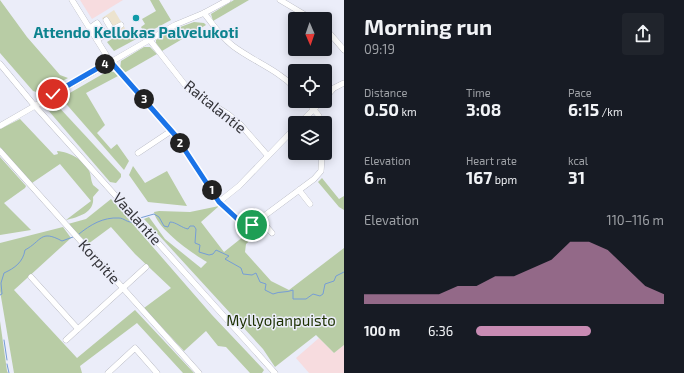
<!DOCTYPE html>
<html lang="en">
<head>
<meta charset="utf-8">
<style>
  body { margin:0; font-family:"Exo 2",sans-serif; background:#20242c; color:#f1f3f6; height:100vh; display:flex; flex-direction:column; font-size:15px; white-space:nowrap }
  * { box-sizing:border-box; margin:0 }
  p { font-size:13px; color:#9ea1a6 }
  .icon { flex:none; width:22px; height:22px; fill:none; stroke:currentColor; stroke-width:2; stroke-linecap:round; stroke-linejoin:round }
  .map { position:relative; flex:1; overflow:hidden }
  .panel { display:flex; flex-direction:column; background:#171b24; width:340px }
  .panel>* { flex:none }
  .needle { width:26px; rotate:178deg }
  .tools { position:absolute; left:288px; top:12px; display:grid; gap:8px }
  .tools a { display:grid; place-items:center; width:44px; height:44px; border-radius:4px; background:#171b24; box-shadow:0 2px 10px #0003; font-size:20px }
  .pin { position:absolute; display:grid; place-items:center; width:34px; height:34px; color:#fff; margin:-17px; border:2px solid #fff; border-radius:50%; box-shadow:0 1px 4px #0007 }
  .km { position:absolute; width:20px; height:20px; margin:-10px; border-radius:50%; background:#222; color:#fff; font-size:11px; line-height:20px; text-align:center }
  .round { display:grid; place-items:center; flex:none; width:42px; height:42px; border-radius:4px; background:#20242c }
  .overview { display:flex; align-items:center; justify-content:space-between; height:68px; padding:0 20px }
  h1 { font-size:22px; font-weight:700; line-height:30px }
  .figures { display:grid; grid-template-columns:repeat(3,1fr); gap:6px; height:68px; padding:4px 20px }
  .figures div { display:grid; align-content:center }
  .figures b { font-size:17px; font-weight:700 }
  .figures small { font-size:11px; font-weight:400 }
  .figures p { font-size:11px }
  .chart { height:112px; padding:8px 20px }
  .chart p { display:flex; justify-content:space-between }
  .chart svg { width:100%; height:72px; margin-top:4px; fill:#c88bb3; opacity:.7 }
  ul { padding:0 20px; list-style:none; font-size:13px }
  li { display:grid; grid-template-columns:64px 48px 1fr; align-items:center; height:30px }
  li i { height:10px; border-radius:5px; background:#c88bb3 }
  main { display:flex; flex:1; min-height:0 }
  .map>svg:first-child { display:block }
  .commercial { fill:#ece3ce }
  .education { fill:#f7dcdf }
  .green { fill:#b8cca5 }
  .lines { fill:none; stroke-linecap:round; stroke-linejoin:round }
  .stream { stroke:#759dd6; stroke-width:1 }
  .minor-casing { stroke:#a7a9b4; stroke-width:6 }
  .minor { stroke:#fff; stroke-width:5.5 }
  .route-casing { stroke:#fff; stroke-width:8 }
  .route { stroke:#1a73e8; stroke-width:5 }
  .culture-dot { fill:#0f9aa8; stroke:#ebedf9; stroke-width:1.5 }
  .labels { text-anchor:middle; stroke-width:3; stroke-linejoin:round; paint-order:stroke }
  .culture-label { font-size:15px; font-weight:bold; fill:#0d838f; stroke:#ebedf9 }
  .street-label { font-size:15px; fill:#343439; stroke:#ebedf9 }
  .park-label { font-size:15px; fill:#1c3000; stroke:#ebedf9 }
</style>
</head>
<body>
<main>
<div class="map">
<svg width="344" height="373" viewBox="0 0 344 373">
  <rect width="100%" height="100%" fill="#ebedf9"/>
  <path class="commercial" d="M114,10L126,30L114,38L102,18Z"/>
  <g class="education">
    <path d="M80,0H123L92,19Z"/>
    <path d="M319,338L334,353L344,345V373H309L296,358Z"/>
  </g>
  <g class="green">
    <path d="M0,0L27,37L60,75L68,78L40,93L33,91L0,53Z"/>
    <path d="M150,0H159L171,20L145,34L141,27L145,24L142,19L156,11Z"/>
    <path d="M234,0H249L213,21L211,14Z"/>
    <path d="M194,22L204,23L206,25L162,51L156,43V40L172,30Z"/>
    <path d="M126,30L128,34L136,30L140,37L114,51L107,42Z"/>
    <path d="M144,47H150L157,54L124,73L120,69L121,61Z"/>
    <path d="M108,71L114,72L118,76L86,93L105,125L97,133L111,149L117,144L129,161L124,170L61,98Z"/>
    <path d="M55,103L121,174V177L116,183L110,182L48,110V106Z"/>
    <path d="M20,119L54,155L58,154L57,151C70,152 85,160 90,173C91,177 91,181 93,185L99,190L93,197C95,213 78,217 66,220L91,201L60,164L32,183L0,147V129Z"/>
    <path d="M0,157L26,186L25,188L4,203L31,230L0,235Z"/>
    <path d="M133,166L145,183L167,171L187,206L148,202L129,175Z"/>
    <path d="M322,178L339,199L344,196V210L339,207L318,182Z"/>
    <path d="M111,199L212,315L264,370L262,373H250L226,347L218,346L206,331L184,351L144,308L171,288L135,254L111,227L88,244L68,224L86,219Z"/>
    <path d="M219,206L201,222L224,252L258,225L262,230L246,244L245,252L271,281L289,290L344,248V345L334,353L316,335L275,367L263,349L144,219L149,217L165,239L201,268L207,262C193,254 157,229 154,212L159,211L190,212Z"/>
    <path d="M63,227L71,238L14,290L77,358L135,310L194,373H183L137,323L80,366L82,373H14L0,291V243Z"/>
    <path d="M0,321L7,371L8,373H0Z"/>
  </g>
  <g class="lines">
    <g class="stream">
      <path d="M140,218L154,214L159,217L164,226L168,227L170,222C176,222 182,228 188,229L190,226H194L196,229L195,243L200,245L199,252L209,255L213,254L216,250L229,256L225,259L241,268L243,274L252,275L256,273L260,282L266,284L265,290L273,294C280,291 286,293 293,290V299H306L313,294L320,296L323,294L325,284L334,281L336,276L344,272"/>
      <path d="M79,234C90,225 103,217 119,218C124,218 127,223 133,222"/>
      <path d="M0,295L2,294L1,283L4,273C15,268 23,262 25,250C42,241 40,229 62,241L73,237"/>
      <path d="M4,340L7,360"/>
      <path d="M7,364L9,373"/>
    </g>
    <g class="minor-casing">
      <g id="minor">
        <path d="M72,0L110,61L175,135L219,202L244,225H252L314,179L321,171L322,153"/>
        <path d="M280,0L312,19"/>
        <path d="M204,13C213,25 221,37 233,46C253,61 278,70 295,88"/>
        <path d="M90,28L97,23L105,35L97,40"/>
        <path d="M325,28L344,50"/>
        <path d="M112,30L121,25"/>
        <path d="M105,35L112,30L106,20"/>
        <path d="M149,39L189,90L228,114L240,124L268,156"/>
        <path d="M0,64L34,105L275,373"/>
        <path d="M325,98L334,88L344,83"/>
        <path d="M307,101L319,116L320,123"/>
        <path d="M300,123L322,101"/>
        <path d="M0,126L175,25L204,13L228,0"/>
        <path d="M0,151L199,373"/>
        <path d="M138,153L171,131"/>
        <path d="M299,190L310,204"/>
        <path d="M219,202L239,186L295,128"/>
        <path d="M260,219L272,233"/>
        <path d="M31,277L78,329"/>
        <path d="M66,340L146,267"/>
        <path d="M108,373L135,348L157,373"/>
      </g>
    </g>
    <use href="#minor" class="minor"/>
  </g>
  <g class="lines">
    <g class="route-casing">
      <path id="route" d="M53,94L110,61L175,135L219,202L244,225H252"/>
    </g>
    <use href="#route" class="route"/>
  </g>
  <circle class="culture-dot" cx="136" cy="18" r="4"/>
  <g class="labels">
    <g class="culture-label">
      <text x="136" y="38">Attendo Kellokas Palvelukoti</text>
    </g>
    <g class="street-label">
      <text transform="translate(215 107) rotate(39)" y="5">Raitalantie</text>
      <text transform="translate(137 219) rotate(48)" y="5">Vaalantie</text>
      <text transform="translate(99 262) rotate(48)" y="5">Korpitie</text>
    </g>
    <g class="park-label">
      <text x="281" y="326">Myllyojanpuisto</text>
    </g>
  </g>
</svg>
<div class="tools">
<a><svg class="needle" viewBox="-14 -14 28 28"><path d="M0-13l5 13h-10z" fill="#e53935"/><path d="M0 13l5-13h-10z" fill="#9ea1a6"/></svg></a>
<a><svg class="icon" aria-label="locate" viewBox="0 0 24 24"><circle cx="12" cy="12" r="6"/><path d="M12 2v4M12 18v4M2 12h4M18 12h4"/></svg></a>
<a><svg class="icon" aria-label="layers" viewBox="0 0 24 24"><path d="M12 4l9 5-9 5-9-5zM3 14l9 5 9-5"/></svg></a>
</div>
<div class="pin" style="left:252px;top:225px;background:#1e9e55"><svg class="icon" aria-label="arrive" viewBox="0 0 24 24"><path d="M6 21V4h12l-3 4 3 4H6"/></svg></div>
<div class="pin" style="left:53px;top:94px;background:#d93025"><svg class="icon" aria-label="check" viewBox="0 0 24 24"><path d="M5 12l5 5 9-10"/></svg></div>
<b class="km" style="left:212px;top:190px">1</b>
<b class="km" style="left:180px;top:143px">2</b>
<b class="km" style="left:144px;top:99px">3</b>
<b class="km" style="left:105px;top:64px">4</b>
</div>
<section class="panel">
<div class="overview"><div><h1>Morning run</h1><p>09:19</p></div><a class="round"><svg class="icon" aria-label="share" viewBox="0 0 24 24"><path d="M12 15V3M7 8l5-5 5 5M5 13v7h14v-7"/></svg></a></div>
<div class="figures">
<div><p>Distance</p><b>0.50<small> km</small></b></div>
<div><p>Time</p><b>3:08</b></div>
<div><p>Pace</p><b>6:15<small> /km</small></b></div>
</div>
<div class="figures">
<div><p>Elevation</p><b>6<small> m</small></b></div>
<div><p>Heart rate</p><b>167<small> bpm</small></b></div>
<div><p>kcal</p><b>31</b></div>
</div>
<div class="chart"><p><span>Elevation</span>110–116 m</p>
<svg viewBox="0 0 160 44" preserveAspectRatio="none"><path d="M0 44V38L10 38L20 38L30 38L40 38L50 33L60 33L70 27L80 27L90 22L100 17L110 6L120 6L130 11L140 22L150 33L160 38V44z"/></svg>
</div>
<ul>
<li><b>100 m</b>6:36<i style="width:61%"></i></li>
</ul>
</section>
</main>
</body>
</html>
